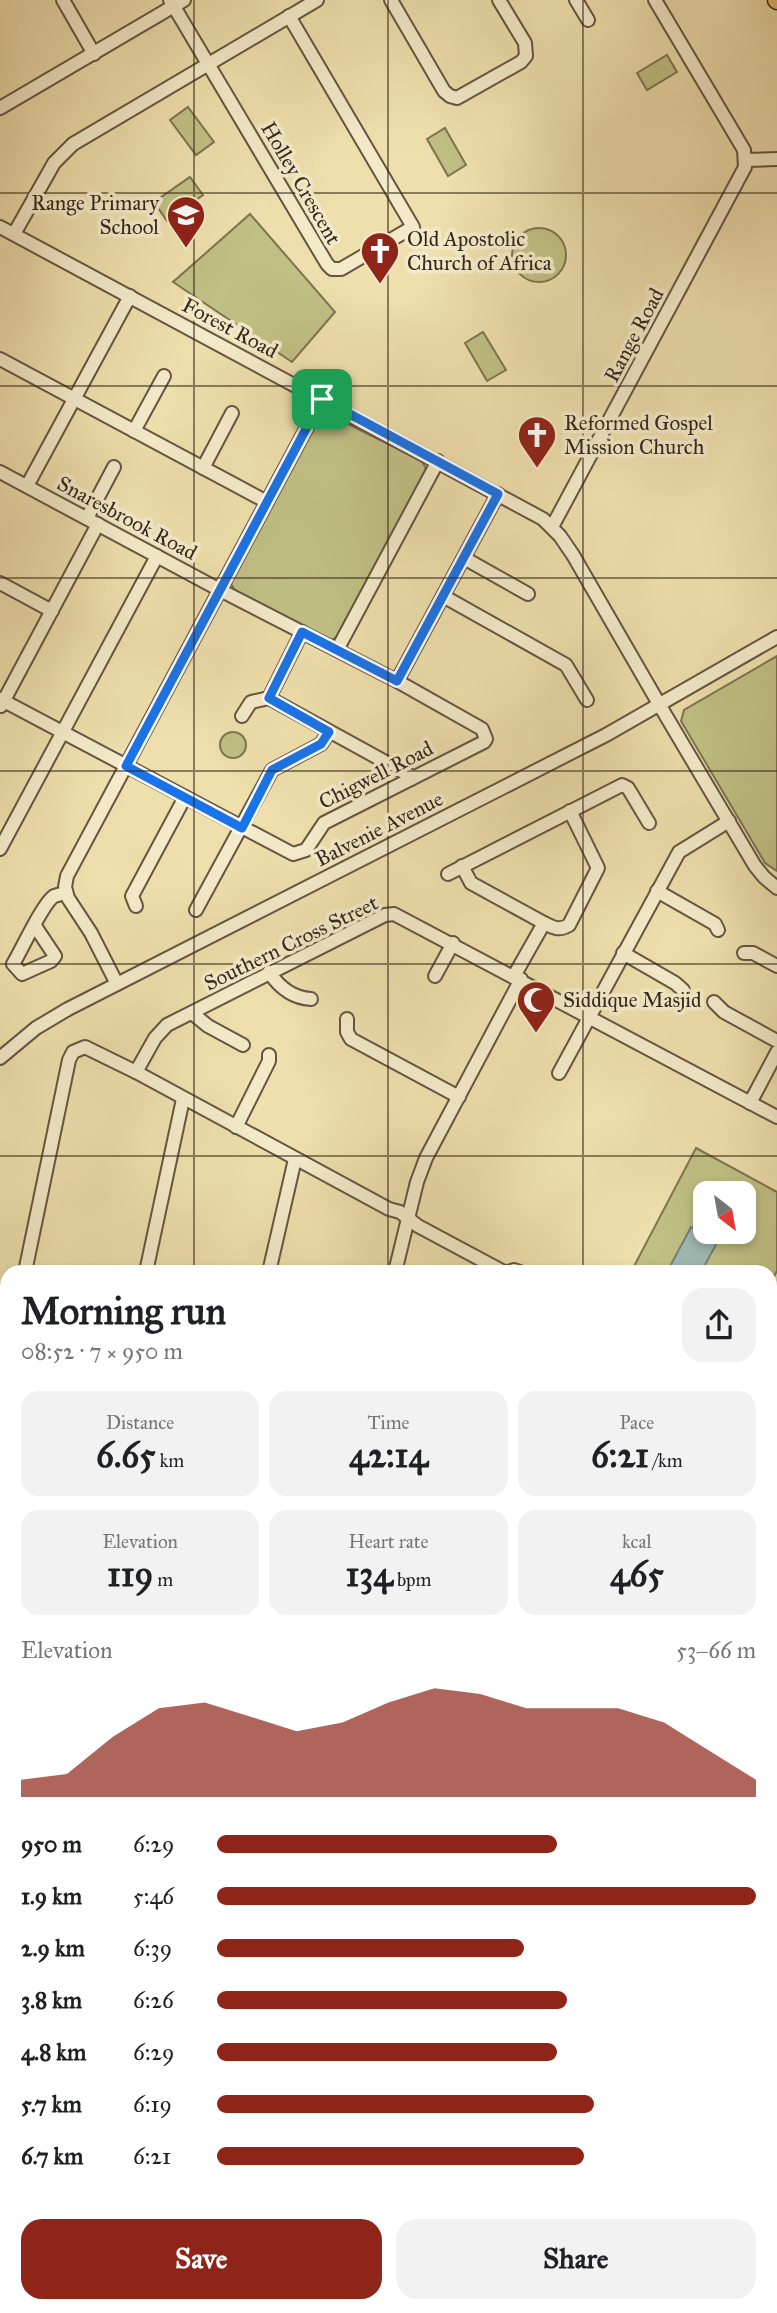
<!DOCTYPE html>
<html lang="en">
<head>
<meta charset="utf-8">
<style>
  body { margin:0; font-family:"IM FELL Great Primer",serif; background:#f2f2f2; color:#202124; height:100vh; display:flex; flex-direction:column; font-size:26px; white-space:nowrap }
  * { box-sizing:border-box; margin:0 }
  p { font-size:23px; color:#757577 }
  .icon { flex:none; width:38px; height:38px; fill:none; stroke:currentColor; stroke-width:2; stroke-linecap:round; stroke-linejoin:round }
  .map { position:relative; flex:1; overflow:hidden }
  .side { position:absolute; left:0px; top:1265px; width:777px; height:1048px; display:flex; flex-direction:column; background:#fff; border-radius:21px 21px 0 0; box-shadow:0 4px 10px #0003 }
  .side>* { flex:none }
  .needle { width:46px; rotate:149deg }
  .controls { position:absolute; left:693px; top:1181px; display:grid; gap:14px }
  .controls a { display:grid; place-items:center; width:63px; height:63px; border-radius:14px; background:#fff; box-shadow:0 4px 10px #0003; font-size:35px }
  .pin { position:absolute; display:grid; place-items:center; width:60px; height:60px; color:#fff; margin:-30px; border-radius:14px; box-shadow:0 4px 10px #0006 }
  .round { display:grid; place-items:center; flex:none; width:74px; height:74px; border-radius:21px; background:#f2f2f2 }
  .overview { display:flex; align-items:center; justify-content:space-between; height:119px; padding:0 21px }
  h1 { font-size:38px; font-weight:700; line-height:52px }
  .figures { display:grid; grid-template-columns:repeat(3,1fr); gap:10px; height:119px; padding:7px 21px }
  .figures div { display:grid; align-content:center; border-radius:18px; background:#f2f2f2; text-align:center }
  .figures b { font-size:35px; font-weight:700 }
  .figures small { font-size:19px; font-weight:400 }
  .figures p { font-size:19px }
  .chart { height:196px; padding:14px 21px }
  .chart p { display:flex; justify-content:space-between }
  .chart svg { width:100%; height:126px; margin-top:7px; fill:#8f2418; opacity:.7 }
  .button { display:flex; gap:14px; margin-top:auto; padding:14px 21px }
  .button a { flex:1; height:80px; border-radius:21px; background:#8f2418; color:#fff; font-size:28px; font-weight:700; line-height:80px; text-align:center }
  .button a+a { background:#f2f2f2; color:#202124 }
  ul { padding:0 21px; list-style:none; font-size:23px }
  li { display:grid; grid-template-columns:112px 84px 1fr; align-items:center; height:52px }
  li i { height:18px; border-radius:9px; background:#8f2418 }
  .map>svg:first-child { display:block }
  .green { fill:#c0c084; stroke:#7c7451; stroke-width:2; fill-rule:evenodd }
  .water { fill:#9ebab4; stroke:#757f78; stroke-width:2 }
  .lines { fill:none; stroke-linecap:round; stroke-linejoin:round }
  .minor-casing { stroke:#655542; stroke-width:16 }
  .major-casing { stroke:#37271e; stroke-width:19 }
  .minor { stroke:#f4eac9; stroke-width:12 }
  .major { stroke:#e7c076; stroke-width:16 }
  .route-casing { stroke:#fff; stroke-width:14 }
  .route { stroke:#1a73e8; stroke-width:9 }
  .grid { fill:none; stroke:#37271e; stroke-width:2; stroke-opacity:0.55 }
  .labels { text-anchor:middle; stroke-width:7; stroke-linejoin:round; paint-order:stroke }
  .street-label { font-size:21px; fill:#37271e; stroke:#f4eac9 }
  .poi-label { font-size:21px; fill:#37271e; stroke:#f4eac9; text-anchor:start }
</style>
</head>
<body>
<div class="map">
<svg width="777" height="2313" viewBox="0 0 777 2313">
  <rect width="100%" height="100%" fill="#eedfac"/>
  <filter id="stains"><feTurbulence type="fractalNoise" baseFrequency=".00286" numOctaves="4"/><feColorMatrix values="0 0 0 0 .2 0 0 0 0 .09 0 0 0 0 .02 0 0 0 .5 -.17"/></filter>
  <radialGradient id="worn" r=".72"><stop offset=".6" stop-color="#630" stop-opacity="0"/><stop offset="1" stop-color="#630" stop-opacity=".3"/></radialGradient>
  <g class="green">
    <path d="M667,55L677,72L647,90L637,73Z"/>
    <path d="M188,107L214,142L196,155L170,120Z"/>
    <path d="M445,128L466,165L448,176L427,139Z"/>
    <path d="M190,177L203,195L167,221L154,202Z"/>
    <path d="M250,214L335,312L292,362L173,282Z"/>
    <circle cx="539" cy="255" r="27"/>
    <path d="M483,332L506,370L487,381L465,343Z"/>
    <path d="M326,413L422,461L426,469L338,637L331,640L236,592L231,584L232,578L318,417Z"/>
    <path d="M777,656V871L765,863L681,721L684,710Z"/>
    <circle cx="233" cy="745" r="13"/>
    <path d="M696,1148L777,1192V1271L770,1284V1272H631ZM705,1194H744V1232H705Z"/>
  </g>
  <path class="water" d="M691,1227L718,1241L701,1272H667Z"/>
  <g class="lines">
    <g class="minor-casing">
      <g id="minor">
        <path d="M63,0L94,54"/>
        <path d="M170,0L327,264L332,269H341L413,227L289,16"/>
        <path d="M391,0L444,91L450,96L457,98L521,62L526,56L525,43L499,0"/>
        <path d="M576,0L588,20"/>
        <path d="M0,108L184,0"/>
        <path d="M746,160L777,159"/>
        <path d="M0,227L543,519L560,536L573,555L666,716L755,866L764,877L777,888"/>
        <path d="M14,234L54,163L73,144L317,0"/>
        <path d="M0,359L267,502"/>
        <path d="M134,431L164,376"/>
        <path d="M203,468L232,413"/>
        <path d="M0,472L220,590L397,681L482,729L486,739L484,742L324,823L306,850L293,854L0,699"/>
        <path d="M27,486L130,296"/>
        <path d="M87,518L114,467"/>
        <path d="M552,527L745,167L744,150L655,0"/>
        <path d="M464,558L528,594"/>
        <path d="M0,583L52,611"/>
        <path d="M443,596L566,665L587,700"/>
        <path d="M337,650L438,461"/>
        <path d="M397,681L498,494"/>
        <path d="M269,698L302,632"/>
        <path d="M1,706L98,524"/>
        <path d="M242,716L251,702L269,698L409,775L411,779"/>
        <path d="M0,849L157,556"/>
        <path d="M462,866L471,883L544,923L514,976"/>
        <path d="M448,874L622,785L628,788L649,823"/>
        <path d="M657,891L715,924L718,930"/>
        <path d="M136,906L132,896L185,797"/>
        <path d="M196,910L272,770L321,744L329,732"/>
        <path d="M544,923C554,928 559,931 569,925L598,868L570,811"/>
        <path d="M35,926L55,956L51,961L22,974L13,964C21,951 43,903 54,896C55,896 64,893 65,893"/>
        <path d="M623,953L675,983L683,990"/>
        <path d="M744,953H753L777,966"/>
        <path d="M269,972C279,987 293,998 311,999"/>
        <path d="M435,976L453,943"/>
        <path d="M117,984L91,933L68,898L65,887L67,876L322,399"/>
        <path d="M714,1002L724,1012L777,1041"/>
        <path d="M192,1013L208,1026L243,1045"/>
        <path d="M347,1019V1032L351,1039L459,1097"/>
        <path d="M0,1058L36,1028L68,1009L606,735L777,637"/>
        <path d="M136,1072L155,1038L167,1025L385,915L394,914L777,1117"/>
        <path d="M559,1073L679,852L729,821"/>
        <path d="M750,1103L777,1052"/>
        <path d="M236,1127L269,1061V1055"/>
        <path d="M25,1272L69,1060L73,1052L85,1047L136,1072L389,1209L400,1212L418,1226L504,1272"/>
        <path d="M146,1272L183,1099"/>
        <path d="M269,1272L295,1159"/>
        <path d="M395,1272L417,1182L426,1158L521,979"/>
        <path d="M508,1272L514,1270L520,1272"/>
        <path d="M0,1291L7,1293"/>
        <path d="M0,1302L7,1304"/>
        <path d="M770,1320L777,1301"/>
        <path d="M0,1382L7,1349"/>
        <path d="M770,1458L777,1459"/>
        <path d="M770,1469L777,1470"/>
        <path d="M0,1719L7,1721"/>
        <path d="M770,1841L777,1842"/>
        <path d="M0,1916L7,1923"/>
        <path d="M770,1937L777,1905"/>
        <path d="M0,2118L7,2111"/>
        <path d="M0,2190L7,2197"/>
        <path d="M770,2217L777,2218"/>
        <path d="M115,2306L121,2313"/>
        <path d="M585,2309L608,2313"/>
        <path d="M271,2313L279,2306"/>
        <path d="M480,2313L481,2306"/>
        <path d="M645,2313L651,2306"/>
      </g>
    </g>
    <g class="major-casing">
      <g id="major">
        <path d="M776,0L777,1"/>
        <path d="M770,2300L777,2294"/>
        <path d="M752,2313L761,2306"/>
      </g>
    </g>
    <use href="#minor" class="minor"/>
    <use href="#major" class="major"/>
  </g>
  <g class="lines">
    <g class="route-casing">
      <path id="route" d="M322,399L498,494L397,681L302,632L269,698L329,732L321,744L272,770L242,828L126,766Z"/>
    </g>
    <use href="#route" class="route"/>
  </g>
  <path class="grid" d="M194,0V1272M388,0V1272M583,0V1272M0,193H777M0,386H777M0,578H777M0,771H777M0,964H777M0,1156H777M0,1349H7M770,1349H777M0,1542H7M770,1542H777M0,1735H7M770,1735H777M0,1928H7M770,1928H777M0,2120H7M770,2120H777M194,2306V2313M388,2306V2313M583,2306V2313"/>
  <defs>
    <g id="school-pin" transform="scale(2.0125)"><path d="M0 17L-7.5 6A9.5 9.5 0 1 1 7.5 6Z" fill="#8f2418" stroke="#f4eac9"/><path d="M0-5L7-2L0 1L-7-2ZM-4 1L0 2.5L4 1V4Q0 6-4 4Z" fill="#fff"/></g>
    <g id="church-pin" transform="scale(2.0125)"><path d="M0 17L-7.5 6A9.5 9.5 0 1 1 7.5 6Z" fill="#8f2418" stroke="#f4eac9"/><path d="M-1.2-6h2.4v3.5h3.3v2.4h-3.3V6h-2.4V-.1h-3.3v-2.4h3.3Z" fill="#fff"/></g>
    <g id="mosque-pin" transform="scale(2.0125)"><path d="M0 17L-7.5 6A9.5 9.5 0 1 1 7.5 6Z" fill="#8f2418" stroke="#f4eac9"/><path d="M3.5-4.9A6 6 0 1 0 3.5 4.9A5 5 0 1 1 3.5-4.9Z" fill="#fff"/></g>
  </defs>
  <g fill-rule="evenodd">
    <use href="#school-pin" x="186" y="215"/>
    <use href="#church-pin" x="380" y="251"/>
    <use href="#church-pin" x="537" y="435"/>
    <use href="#mosque-pin" x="536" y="1000"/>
  </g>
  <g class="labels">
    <g class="street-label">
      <text transform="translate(301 183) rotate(60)" y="7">Holley Crescent</text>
      <text transform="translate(230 328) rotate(28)" y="7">Forest Road</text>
      <text transform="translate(634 335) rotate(-62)" y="7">Range Road</text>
      <text transform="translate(127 518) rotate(28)" y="7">Snaresbrook Road</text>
      <text transform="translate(376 775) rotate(-27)" y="7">Chigwell Road</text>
      <text transform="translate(379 829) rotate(-27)" y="7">Balvenie Avenue</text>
      <text transform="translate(291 943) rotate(-26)" y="7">Southern Cross Street</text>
    </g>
    <g class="poi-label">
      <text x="159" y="210" text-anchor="end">Range Primary<tspan x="159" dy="24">School</tspan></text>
      <text x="407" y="246">Old Apostolic<tspan x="407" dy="24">Church of Africa</tspan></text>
      <text x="564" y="430">Reformed Gospel<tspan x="564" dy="24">Mission Church</tspan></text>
      <text x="563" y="1007">Siddique Masjid</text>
    </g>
  </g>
  <rect width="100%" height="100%" filter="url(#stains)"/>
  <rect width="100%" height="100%" fill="url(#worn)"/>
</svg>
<div class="controls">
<a><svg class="needle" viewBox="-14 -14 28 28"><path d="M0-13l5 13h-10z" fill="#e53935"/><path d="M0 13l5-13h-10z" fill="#757577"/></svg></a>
</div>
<div class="pin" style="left:322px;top:399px;background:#1e9e55"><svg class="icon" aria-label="arrive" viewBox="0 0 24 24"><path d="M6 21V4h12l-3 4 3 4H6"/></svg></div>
<section class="side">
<div class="overview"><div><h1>Morning run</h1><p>08:52 · 7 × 950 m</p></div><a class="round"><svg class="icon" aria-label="share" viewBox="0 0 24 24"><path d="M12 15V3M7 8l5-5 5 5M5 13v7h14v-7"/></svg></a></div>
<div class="figures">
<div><p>Distance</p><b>6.65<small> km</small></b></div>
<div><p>Time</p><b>42:14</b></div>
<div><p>Pace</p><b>6:21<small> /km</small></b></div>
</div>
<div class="figures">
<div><p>Elevation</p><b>119<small> m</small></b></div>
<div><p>Heart rate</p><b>134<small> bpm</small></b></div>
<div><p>kcal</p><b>465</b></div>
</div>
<div class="chart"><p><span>Elevation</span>53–66 m</p>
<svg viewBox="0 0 160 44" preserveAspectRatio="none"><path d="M0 44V38L10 36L20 23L30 13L40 11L50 16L60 21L70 18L80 11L90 6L100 8L110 13L120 13L130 13L140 18L150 28L160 38V44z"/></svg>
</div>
<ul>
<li><b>950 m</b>6:29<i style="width:63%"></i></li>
<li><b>1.9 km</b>5:46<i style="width:100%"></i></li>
<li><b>2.9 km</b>6:39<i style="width:57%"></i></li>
<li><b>3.8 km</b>6:26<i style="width:65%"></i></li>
<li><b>4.8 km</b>6:29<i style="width:63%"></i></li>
<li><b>5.7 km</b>6:19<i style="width:70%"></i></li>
<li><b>6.7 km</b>6:21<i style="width:68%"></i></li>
</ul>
<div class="button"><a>Save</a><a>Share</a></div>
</section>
</div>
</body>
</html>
